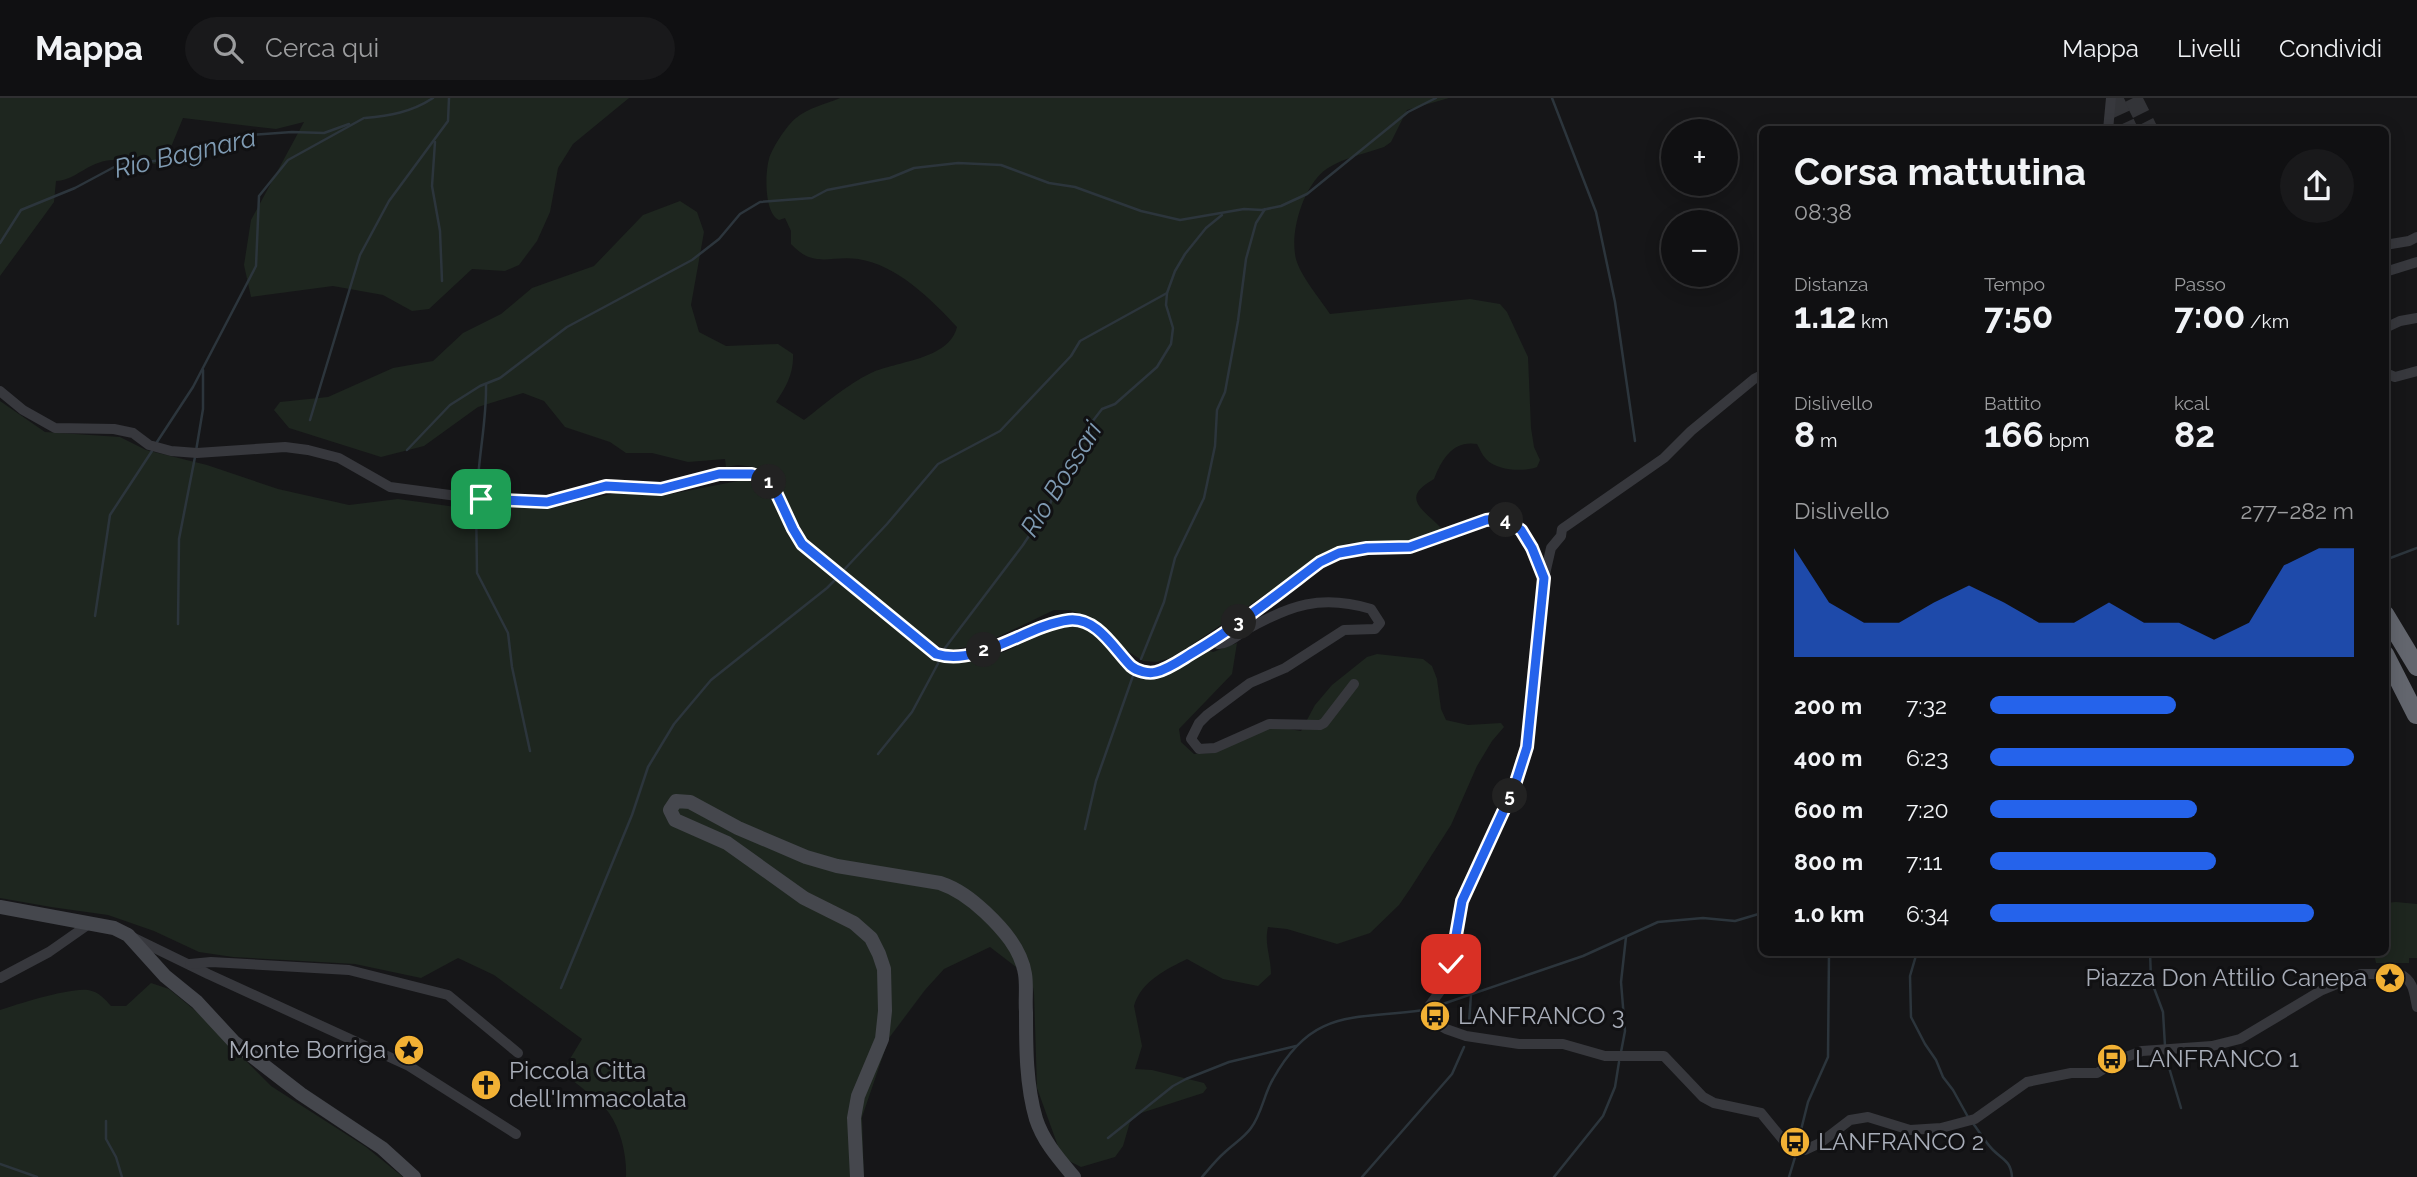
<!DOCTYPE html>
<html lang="it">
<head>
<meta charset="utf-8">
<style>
  body { margin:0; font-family:Raleway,sans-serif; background:#19191b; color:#f1f3f6; height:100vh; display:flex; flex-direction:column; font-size:26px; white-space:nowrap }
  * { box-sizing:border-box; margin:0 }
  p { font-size:23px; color:#9c9d9f }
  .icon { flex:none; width:38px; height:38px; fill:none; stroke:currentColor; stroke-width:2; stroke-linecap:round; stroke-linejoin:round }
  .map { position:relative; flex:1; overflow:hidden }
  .details { position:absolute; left:1759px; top:28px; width:630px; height:830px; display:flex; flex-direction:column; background:#101012; border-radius:10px; box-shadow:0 4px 18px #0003,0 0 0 2px #303032 }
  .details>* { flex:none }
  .tools { position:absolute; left:1661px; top:21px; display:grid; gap:14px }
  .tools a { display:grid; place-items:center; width:77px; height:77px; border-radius:50%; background:#101012; box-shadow:0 4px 18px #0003,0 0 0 2px #303032; font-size:35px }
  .pin { position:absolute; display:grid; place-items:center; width:60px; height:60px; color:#fff; margin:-30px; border-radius:14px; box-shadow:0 4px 10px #0006 }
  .km { position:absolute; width:35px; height:35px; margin:-18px; border-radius:50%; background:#222; color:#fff; font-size:19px; line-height:35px; text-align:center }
  .round { display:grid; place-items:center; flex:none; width:74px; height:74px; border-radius:37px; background:#19191b }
  .overview { display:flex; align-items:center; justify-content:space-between; height:119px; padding:0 35px }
  h1 { font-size:38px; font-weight:700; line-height:52px }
  .figures { display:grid; grid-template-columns:repeat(3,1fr); gap:10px; height:119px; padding:7px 35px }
  .figures div { display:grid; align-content:center }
  .figures b { font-size:35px; font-weight:700 }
  .figures small { font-size:19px; font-weight:400 }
  .figures p { font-size:19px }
  .chart { height:196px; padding:14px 35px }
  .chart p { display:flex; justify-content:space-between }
  .chart svg { width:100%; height:126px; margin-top:7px; fill:#2563eb; opacity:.7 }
  ul { padding:0 35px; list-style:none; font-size:23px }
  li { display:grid; grid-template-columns:112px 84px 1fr; align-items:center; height:52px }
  li i { height:18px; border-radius:9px; background:#2563eb }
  header { display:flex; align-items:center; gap:42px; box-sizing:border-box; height:98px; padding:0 35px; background:#101012; border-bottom:2px solid #303032 }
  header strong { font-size:33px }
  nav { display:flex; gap:38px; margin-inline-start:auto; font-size:24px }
  .search { width:490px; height:63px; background:#19191b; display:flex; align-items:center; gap:18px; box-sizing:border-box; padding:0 24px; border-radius:38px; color:#9c9d9f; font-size:26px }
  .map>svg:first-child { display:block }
  .green { fill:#1e261f }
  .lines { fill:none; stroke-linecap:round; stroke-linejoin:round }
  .stream { stroke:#2c353c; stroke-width:2.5 }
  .motorway-tunnel { stroke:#333438; stroke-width:18; stroke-dasharray:18 9; stroke-linecap:butt }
  .minor { stroke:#37383d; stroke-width:10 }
  .secondary { stroke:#45474d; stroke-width:14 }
  .motorway { stroke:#63666e; stroke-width:18 }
  .route-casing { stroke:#fff; stroke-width:14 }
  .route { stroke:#2563eb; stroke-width:9 }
  .labels { text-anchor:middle; stroke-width:6; stroke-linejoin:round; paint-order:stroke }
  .poi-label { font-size:24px; fill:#a8adb8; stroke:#111113; text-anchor:start }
  .water-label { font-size:26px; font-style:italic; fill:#7f9bb3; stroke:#111113 }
</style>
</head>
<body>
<header>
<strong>Mappa</strong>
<div class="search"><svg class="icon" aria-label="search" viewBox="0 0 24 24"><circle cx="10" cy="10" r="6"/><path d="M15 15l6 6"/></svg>Cerca qui</div>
<nav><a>Mappa</a><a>Livelli</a><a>Condividi</a></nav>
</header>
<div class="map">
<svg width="2417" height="1079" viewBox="0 0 2417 1079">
  <rect width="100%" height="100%" fill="#161618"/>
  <g class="green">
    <path d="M0,0H629L573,46L558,70L550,114L537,143L519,167L505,173L472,171L429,211L412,213L383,197L333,188L251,199L244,167L251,122L304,24L276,31L183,20L171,49L155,66C138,64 114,58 98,65C83,70 73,82 56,83L54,104L0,178Z"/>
    <path d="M840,0H1449L1407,12L1391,44L1384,49C1366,55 1344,60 1328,70C1304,85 1289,134 1296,161C1300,177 1320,201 1330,216L1470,201L1500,206L1507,214L1528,259L1531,330L1534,349L1540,362L1537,369C1524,374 1497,373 1486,361C1482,357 1480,351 1477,346C1453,342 1442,361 1434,381C1398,401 1425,412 1443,432L1439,435L1411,443L1349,445L1335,450L1319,458L1278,488L1187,550L1170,560L1157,564L1143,563L1129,554L1085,517L1069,512H1054L985,545L952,552L937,548L809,445L781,393L771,380L754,369L738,367L726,369L725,361L688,364L652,355H626L610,344L565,329L544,303L523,295L478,309L424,348L381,359L289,330L274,312L280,304L328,299L393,270L433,263L463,235L501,216L532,190L594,168L643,117L680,103L697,114L704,134L691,207L699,234L726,248L778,246L793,256C794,275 786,289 776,304L804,322C825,306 846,287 871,275C896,263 949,262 957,229C931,201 897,167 858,161C830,157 814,171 791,146V133L785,120L779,122C764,115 765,75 769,61C772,50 787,27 796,20C808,10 826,6 840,0Z"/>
    <path d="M0,303L45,334L120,339L146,352L207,367L278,391L349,407L398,401L478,412L502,409H555L616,395L661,398L743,382L759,385L772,397L790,441L844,489L907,537L933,562L974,559L1004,554L1053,531L1073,527L1089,531L1136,580C1166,581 1181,568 1204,551L1213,554L1237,545L1232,576L1179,631L1181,644L1194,656L1213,655L1256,632L1272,628L1301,633L1315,607L1332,587L1367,559L1377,556L1423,561L1432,568L1437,581L1441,611L1446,622L1468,627L1501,625L1504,629L1492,643L1477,668L1451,727L1410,791L1399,807L1370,835L1337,846L1287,831L1268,829C1264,846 1271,859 1271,876L1258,888L1223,881L1187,861C1167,871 1141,883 1134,908L1142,948L1135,971L1152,972L1204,985L1207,990L1203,995L1138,1016L1130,1024L1123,1048L1115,1059L1081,1069L1067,1062L1059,1051L1037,990L1034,895L1030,872H1020L990,849L944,871L925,892L889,940L862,1019L864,1079H626C627,1058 621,1032 609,1015C599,1001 576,986 562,974L582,941L494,877L458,860L421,880L355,866L233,859L199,854L154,833L108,817L51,809L0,800Z"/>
    <path d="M2396,804L2417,806V860H2409V865H2376L2375,860H2353V854H2385V805Z"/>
    <path d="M151,885L169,891L197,914L271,988L366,1049L403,1079H0V912C17,906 72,889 88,892C99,894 105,901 111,908H126Z"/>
  </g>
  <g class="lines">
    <g class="stream">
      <path d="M1552,0L1596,114L1615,204L1635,343"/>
      <path d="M365,20C389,18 412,14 433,0"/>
      <path d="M435,44L432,88L440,133L442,183"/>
      <path d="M0,145L21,112L75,90L118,67L132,64H148L160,62L171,64L194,59L213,49L250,37L292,34L324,35L349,26"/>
      <path d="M310,322L360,157L389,103L448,23L449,0"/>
      <path d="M155,347L193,289L256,168L259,98L288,62L364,20"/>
      <path d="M407,352L450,307L480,288L500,280L567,229L692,162L719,141L740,116L760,104L812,100L827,92L890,80L914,70L958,65L1001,67L1049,85L1075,89L1141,113L1180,122L1244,111L1262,112L1281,108L1307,96L1408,14L1436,0"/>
      <path d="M196,353L203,311V272"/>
      <path d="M477,397C478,359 487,323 486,286"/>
      <path d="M476,403L477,475L508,535L512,569L530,653"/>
      <path d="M2385,462L2417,450"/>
      <path d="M841,475L887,426L938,366L1000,333L1071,258L1080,243L1167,195"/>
      <path d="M95,518L110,417L152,353"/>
      <path d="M178,526L179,441L195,359"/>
      <path d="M945,550L1023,447L1050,406L1067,362L1092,324L1102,311L1115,306L1157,269L1171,246L1173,230L1166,207L1167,195L1175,173L1185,156L1206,130L1222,117"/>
      <path d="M1141,561L1164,504L1175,460L1204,400L1215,348L1217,312L1225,294L1238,223L1246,161L1256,125L1265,111"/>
      <path d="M878,656L912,614L941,560"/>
      <path d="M1085,731L1096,683L1134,575"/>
      <path d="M1917,854L1910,878L1911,919L1925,946L1936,962L1943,979L1953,992L1968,1019"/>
      <path d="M2150,854L2151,882L2163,914L2165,948"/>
      <path d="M561,890L632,717L648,669L674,626L711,582L827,490L837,480"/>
      <path d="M1434,909L1583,858L1658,824L1703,820L1735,823L1762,815"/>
      <path d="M1469,925L1471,897"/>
      <path d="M1621,954L1625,933L1621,884L1626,839"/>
      <path d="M2165,956L2181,1010"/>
      <path d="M106,1023V1041L116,1059L122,1079"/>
      <path d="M1972,1024C1979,1033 1985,1044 1993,1052C2003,1062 2011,1063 2012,1079"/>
      <path d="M1108,1040L1173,988L1186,981L1229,964L1296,948"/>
      <path d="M1797,1048L1808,1004L1828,959L1829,854"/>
      <path d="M0,1066L37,1079"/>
      <path d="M1202,1079C1209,1071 1216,1062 1224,1055C1233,1046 1244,1040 1251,1030C1262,1015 1264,996 1273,981C1313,909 1354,922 1424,912"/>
      <path d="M1362,1079L1452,976L1464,949"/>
      <path d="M1554,1079L1603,1018L1615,989L1619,964"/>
      <path d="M1789,1079L1796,1056"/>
    </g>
    <g class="motorway-tunnel">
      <path d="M2114,0L2129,32"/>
      <path d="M2133,0L2149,32"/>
    </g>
    <g class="minor">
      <path d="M2108,32L2111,0"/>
      <path d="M2385,147L2409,143L2417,139"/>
      <path d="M2385,174L2417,164"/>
      <path d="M2385,230L2400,223L2417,220"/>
      <path d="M2385,275L2395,279L2417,273"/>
      <path d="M0,293L23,312L55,330L114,331L133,335L149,347L171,353L197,355L285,349L308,352L339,360L390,389L502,404H547L606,389L661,391L719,376H752L763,380L773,388L793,431L811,454L893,519L932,554L945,559L975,555L1060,524L1079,522L1092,527L1132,569L1143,574H1156L1174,566L1214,542L1320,464L1339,455L1367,450L1411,449L1486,422H1506L1521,432L1527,440L1544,480L1527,649L1514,690L1462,803L1446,885L1430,907L1428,915L1431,922L1446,931L1466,938L1519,946H1563L1605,958H1664L1703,999L1714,1005L1761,1015L1789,1049L1805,1052L1820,1045L1850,1022L1868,1019L1910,1032L1941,1030L1975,1021L2027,984L2071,975H2097L2121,961L2142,953L2212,948L2240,941L2322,892L2361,876H2400C2414,883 2414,895 2417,909"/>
      <path d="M1545,476L1551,450L1561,438L1562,431L1664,360L1691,333L1754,281L1762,277"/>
      <path d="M1214,542L1218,546C1227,547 1237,537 1246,532C1290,507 1321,496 1371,511L1380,525L1375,531L1344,532L1285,570L1250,585L1207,617L1199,625L1191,641L1199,651L1215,650L1269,626L1320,627L1324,625L1354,586"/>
      <path d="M132,839L208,876L409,968L516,1036"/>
      <path d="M190,866L211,864L349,872L448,897L518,955"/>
      <path d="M0,880L49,854L89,826"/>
    </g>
    <g class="secondary">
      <path d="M0,809L114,830L128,837L165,878L197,904L234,944L301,996L382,1050L414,1079"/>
      <path d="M857,1079L854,1020L858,998L882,941L885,913L884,871L879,856L871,840L854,825L804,800L727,745L675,722L670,712L676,703L690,704L738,730L806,759L837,768L940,785C958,791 971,801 985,814C1003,831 1021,851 1025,876C1027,888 1025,902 1026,914C1026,949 1026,987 1036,1021C1043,1043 1059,1061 1074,1079"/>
    </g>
    <g class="motorway">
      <path d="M2385,516L2417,569"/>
      <path d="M2385,556L2416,617"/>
    </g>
  </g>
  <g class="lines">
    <g class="route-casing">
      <path id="route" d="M481,401L547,404L606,388L661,391L719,376H752L763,380L773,388L793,431L802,446L936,556C979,569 1027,527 1069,522C1097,519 1114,551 1131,568C1137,573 1148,576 1156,574C1169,571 1182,561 1194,554C1238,528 1279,495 1320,464L1339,455L1367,450L1410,449L1486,422L1495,421L1506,422L1521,432L1532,450L1544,480L1527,649L1514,690L1462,803L1451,866"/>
    </g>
    <use href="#route" class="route"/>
  </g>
  <defs>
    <g id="sight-disc" transform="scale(1.575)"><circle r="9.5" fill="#f2b134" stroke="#111113"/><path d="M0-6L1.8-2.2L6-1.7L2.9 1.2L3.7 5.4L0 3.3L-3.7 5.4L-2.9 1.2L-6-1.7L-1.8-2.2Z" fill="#111"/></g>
    <g id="bus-disc" transform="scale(1.575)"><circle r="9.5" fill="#f2b134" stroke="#111113"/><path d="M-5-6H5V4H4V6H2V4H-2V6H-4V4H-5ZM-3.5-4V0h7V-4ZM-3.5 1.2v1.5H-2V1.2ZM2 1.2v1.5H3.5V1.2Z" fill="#111"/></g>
    <g id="church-disc" transform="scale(1.575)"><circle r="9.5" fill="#f2b134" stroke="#111113"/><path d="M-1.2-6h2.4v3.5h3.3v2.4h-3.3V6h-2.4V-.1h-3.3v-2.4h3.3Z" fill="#111"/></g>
  </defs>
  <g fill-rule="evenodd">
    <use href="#sight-disc" x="2390" y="880"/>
    <use href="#bus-disc" x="1435" y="918"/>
    <use href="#sight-disc" x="409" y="952"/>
    <use href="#bus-disc" x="2112" y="961"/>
    <use href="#church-disc" x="486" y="987"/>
    <use href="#bus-disc" x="1795" y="1044"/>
  </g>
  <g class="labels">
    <g class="poi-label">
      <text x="2367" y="888" text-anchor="end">Piazza Don Attilio Canepa</text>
      <text x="1458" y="926">LANFRANCO 3</text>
      <text x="386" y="960" text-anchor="end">Monte Borriga</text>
      <text x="2135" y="969">LANFRANCO 1</text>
      <text x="509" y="981">Piccola Citta<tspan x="509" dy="28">dell'Immacolata</tspan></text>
      <text x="1818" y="1052">LANFRANCO 2</text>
    </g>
    <g class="water-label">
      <text transform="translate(185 55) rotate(-13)" y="9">Rio Bagnara</text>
      <text transform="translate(1061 381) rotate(-58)" y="9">Rio Bossari</text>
    </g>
  </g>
</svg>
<div class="tools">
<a>+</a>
<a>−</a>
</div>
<div class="pin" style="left:481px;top:401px;background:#1e9e55"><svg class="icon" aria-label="arrive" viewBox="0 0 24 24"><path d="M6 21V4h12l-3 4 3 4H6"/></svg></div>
<div class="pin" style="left:1451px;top:866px;background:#d93025"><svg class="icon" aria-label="check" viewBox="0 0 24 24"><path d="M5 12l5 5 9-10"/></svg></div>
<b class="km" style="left:769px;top:384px">1</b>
<b class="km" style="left:984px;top:552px">2</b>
<b class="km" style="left:1239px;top:524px">3</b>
<b class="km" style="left:1506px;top:422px">4</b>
<b class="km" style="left:1510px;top:698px">5</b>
<section class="details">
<div class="overview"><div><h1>Corsa mattutina</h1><p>08:38</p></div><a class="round"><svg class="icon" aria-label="share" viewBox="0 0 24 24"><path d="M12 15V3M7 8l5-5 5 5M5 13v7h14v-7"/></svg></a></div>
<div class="figures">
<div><p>Distanza</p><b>1.12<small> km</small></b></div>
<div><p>Tempo</p><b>7:50</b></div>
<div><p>Passo</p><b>7:00<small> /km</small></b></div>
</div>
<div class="figures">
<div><p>Dislivello</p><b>8<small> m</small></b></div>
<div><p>Battito</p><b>166<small> bpm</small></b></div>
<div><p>kcal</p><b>82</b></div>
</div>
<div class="chart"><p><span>Dislivello</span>277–282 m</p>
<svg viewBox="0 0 160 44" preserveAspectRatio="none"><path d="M0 44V6L10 25L20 32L30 32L40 25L50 19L60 25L70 32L80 32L90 25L100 32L110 32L120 38L130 32L140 12L150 6L160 6V44z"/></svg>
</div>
<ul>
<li><b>200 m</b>7:32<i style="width:51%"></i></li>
<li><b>400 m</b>6:23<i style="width:100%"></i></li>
<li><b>600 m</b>7:20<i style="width:57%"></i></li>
<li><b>800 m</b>7:11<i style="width:62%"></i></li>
<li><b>1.0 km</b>6:34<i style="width:89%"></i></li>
</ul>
</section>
</div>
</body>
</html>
